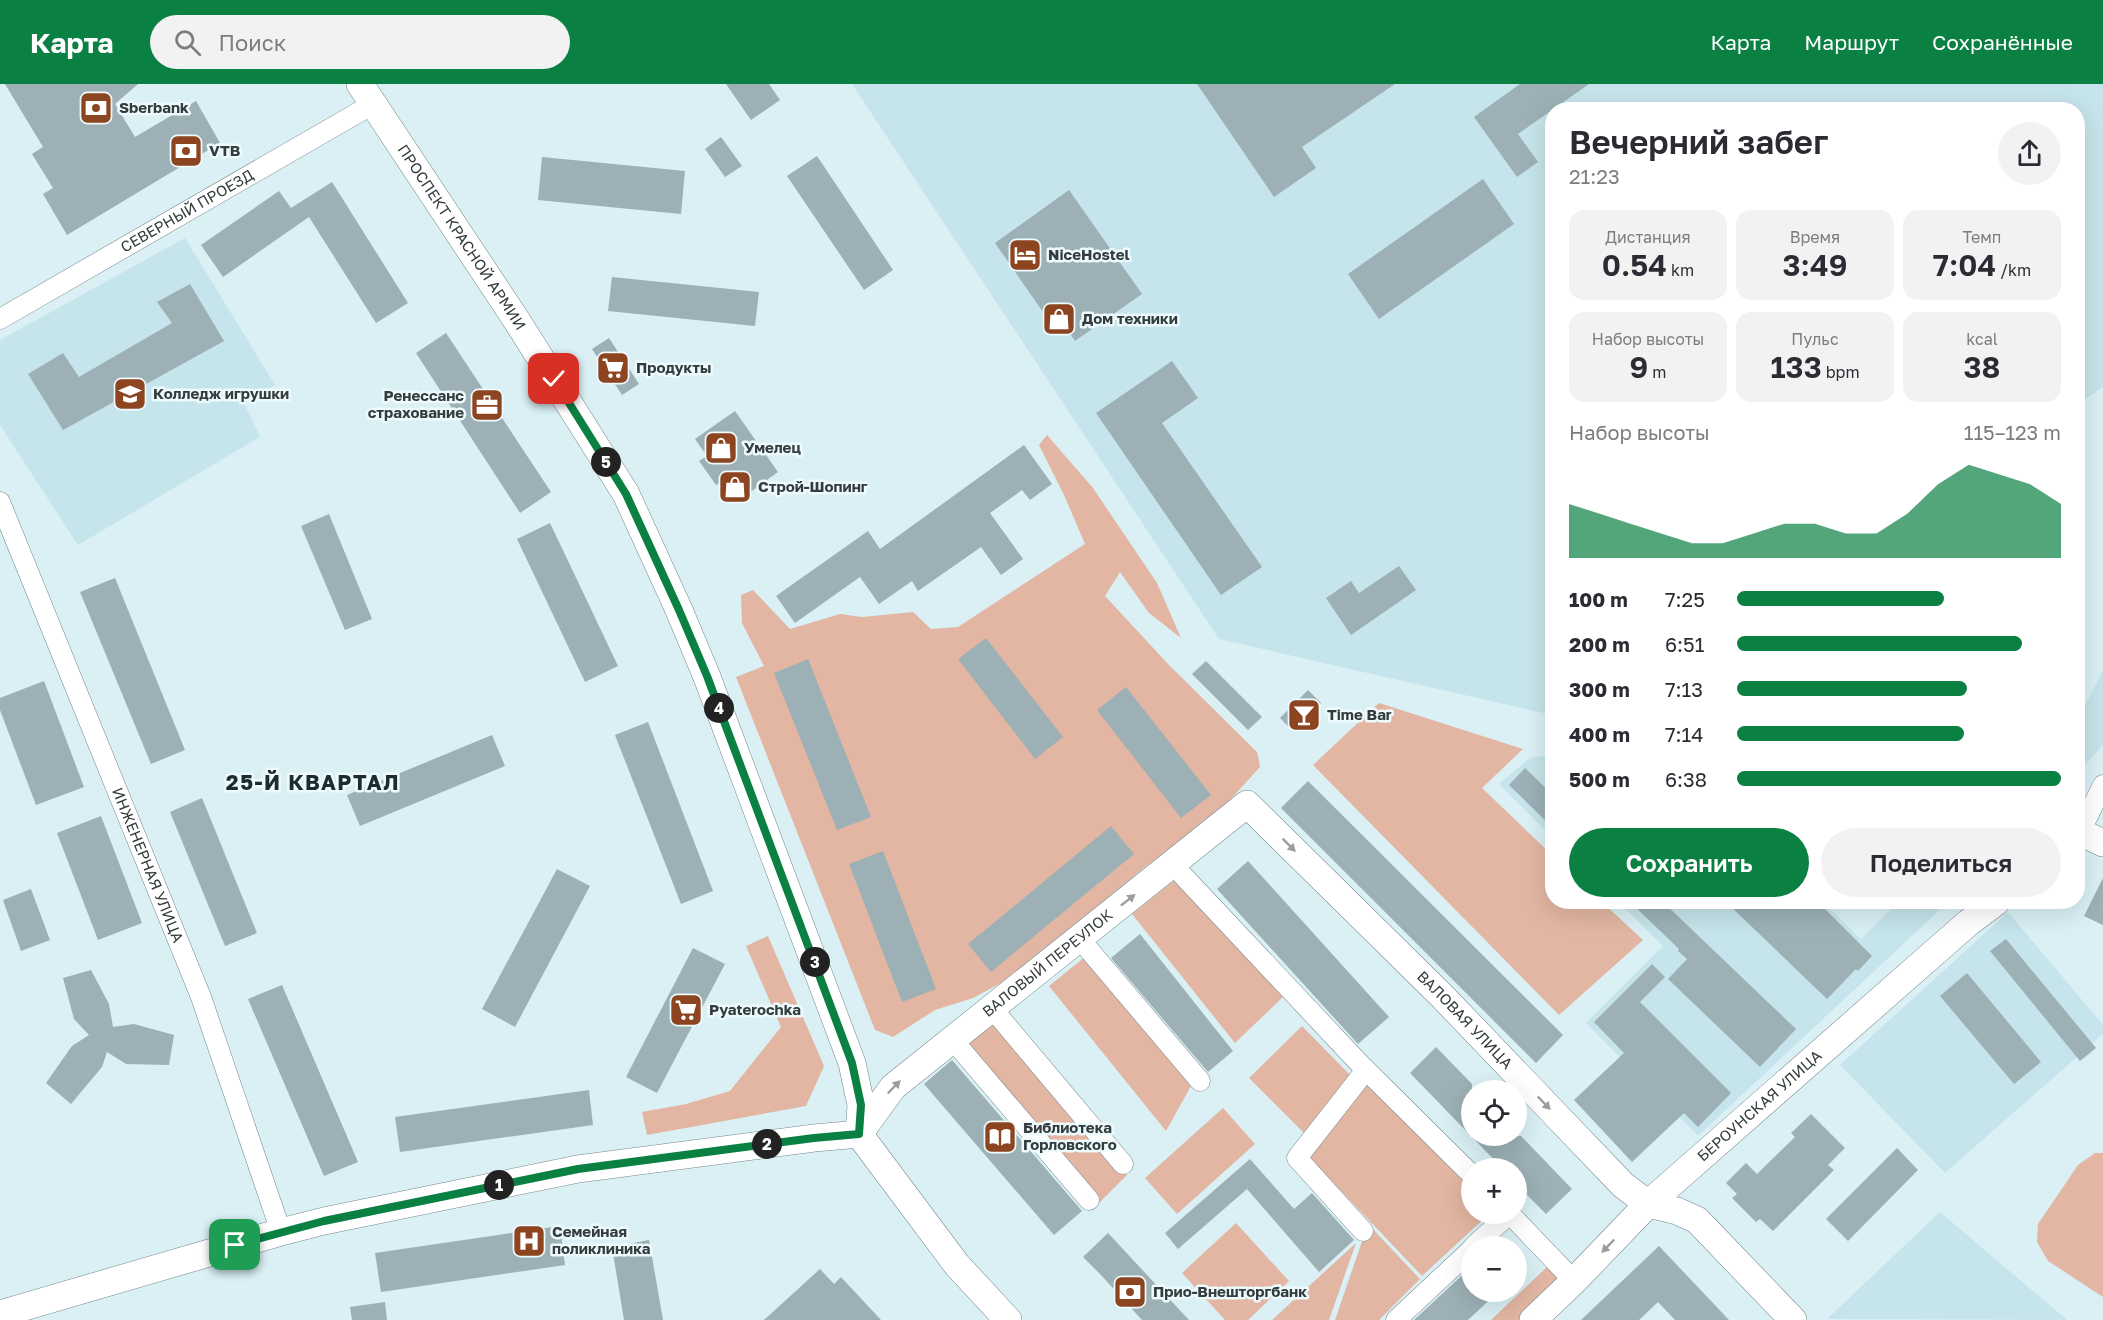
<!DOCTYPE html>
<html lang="ru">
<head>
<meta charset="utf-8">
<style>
  body { margin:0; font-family:"Golos Text",sans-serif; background:#f2f2f3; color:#2b2b33; height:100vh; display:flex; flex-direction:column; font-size:22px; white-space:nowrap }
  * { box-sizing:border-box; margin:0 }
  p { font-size:20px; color:#7c7c81 }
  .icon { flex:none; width:33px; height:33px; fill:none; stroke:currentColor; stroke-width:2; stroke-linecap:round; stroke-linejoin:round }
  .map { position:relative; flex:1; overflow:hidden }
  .sheet { position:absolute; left:1545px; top:18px; width:540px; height:807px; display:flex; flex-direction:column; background:#fff; border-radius:24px; box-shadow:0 6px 24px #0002 }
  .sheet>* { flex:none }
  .fabs { position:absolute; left:1461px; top:996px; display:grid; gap:12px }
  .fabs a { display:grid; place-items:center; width:66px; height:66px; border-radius:50%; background:#fff; box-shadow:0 6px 24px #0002; font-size:30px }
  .pin { position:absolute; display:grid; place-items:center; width:51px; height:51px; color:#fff; margin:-26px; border-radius:12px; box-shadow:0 3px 9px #0006 }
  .km { position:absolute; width:30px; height:30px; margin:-15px; border-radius:50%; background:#222; color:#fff; font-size:16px; line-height:30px; text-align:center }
  .round { display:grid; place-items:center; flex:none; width:63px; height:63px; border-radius:32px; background:#f2f2f3 }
  .head { display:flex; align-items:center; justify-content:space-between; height:102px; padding:0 24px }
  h1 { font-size:33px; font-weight:600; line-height:45px }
  .stats { display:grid; grid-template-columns:repeat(3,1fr); gap:9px; height:102px; padding:6px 24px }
  .stats div { display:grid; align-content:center; border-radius:15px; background:#f2f2f3; text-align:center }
  .stats b { font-size:30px; font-weight:600 }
  .stats small { font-size:16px; font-weight:400 }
  .stats p { font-size:16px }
  .chart { height:168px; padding:12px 24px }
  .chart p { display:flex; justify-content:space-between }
  .chart svg { width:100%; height:108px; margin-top:6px; fill:#0b8043; opacity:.7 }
  .button { display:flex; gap:12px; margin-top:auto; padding:12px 24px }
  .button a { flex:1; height:69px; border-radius:36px; background:#0b8043; color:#fff; font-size:24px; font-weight:600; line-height:69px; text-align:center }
  .button a+a { background:#f2f2f3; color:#2b2b33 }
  ul { padding:0 24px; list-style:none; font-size:20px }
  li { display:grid; grid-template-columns:96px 72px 1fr; align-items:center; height:45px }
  li i { height:15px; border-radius:8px; background:#0b8043 }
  header { display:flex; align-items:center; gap:36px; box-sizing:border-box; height:84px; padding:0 30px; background:#0b8043; color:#fff }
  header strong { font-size:28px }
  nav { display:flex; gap:33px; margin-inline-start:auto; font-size:21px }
  .search { width:420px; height:54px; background:#f2f2f3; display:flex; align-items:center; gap:15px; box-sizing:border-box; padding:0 21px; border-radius:33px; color:#7c7c81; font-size:22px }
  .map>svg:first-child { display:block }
  .built { fill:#c6e4eb }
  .green { fill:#e2b6a2 }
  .building { fill:#9cb0b5 }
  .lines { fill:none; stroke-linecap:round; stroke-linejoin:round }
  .street-casing { stroke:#74878c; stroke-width:21 }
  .secondary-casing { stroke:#74878c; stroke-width:28 }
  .street { stroke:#fff; stroke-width:20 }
  .secondary { stroke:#fff; stroke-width:27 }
  .oneway { fill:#9a9e9e }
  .route-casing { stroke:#fff; stroke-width:12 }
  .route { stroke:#0b8043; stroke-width:8 }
  .labels { text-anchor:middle; stroke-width:5; stroke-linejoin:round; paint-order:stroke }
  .poi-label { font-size:15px; font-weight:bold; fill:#343c3e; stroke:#eefbfe; text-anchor:start }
  .street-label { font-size:15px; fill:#343c3e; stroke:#eefbfe }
  .district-label { font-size:21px; font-weight:bold; letter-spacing:1.5px; fill:#1c2d31; stroke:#eefbfe }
</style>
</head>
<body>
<header>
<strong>Карта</strong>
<div class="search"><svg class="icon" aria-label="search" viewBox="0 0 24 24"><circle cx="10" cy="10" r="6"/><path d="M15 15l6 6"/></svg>Поиск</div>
<nav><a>Карта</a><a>Маршрут</a><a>Сохранённые</a></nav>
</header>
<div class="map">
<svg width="2103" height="1236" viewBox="0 0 2103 1236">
  <rect width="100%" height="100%" fill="#daf0f5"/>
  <g class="built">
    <path d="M852,0H2103V303L2078,320V26H1552V631L1219,555Z"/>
    <path d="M185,154L275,301L244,319L260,353L78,461L0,341V256Z"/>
    <path d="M2103,586V661L2078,689V629L2087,618Z"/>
    <path d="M1552,672V753L1499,700L1531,673Z"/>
    <path d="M1618,818H1823L1861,855L1898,818H1948L1698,1052L1586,939L1663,862Z"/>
    <path d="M2008,828L2103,941V950L1945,1089L1840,981Z"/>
    <path d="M1940,1128L2067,1236L1827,1235Z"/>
  </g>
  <g class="green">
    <path d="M1047,351L1093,404L1157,499L1181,554L1149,529L1120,488L1105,512L1169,581L1257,668L1260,683L1208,740L1146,782L1021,888L973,914L935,926L893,953L875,946L736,593L764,582L742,539L741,511L753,506L790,545L840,530L862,533L913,528L931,545L958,543L1085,460L1064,411L1039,361Z"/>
    <path d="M1379,619L1523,665L1482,704L1552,771V818H1602L1643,856L1559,931L1313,681Z"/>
    <path d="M1177,794L1283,913L1235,959L1132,830Z"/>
    <path d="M768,852L824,982L806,1022L647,1051L642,1028L686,1020L730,1007L781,943L746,862Z"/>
    <path d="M1085,873L1191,1002L1166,1047L1049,902Z"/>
    <path d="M990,935L1127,1091L1099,1119L963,959Z"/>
    <path d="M1302,942L1352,993L1306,1051L1249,994Z"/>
    <path d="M1366,993L1471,1103L1472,1130H1489L1422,1192L1306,1070Z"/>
    <path d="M1223,1024L1255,1060L1177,1130L1145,1094Z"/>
    <path d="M2095,1069H2103V1213L2048,1177L2037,1158L2038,1140L2078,1081Z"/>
    <path d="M1236,1139L1289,1197L1248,1236H1225L1182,1189Z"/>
    <path d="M1368,1140L1420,1195L1379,1236H1335Z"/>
    <path d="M1356,1159L1329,1236H1272Z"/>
    <path d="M1548,1182L1562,1196L1520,1236H1491Z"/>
  </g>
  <g class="building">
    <path d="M5,0H138L115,20L135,53L196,17L220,59L67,151L43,110L53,104L32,70L43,63Z"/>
    <path d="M726,0H769L780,16L751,36Z"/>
    <path d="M1197,0H1395L1302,63L1316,84L1274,113Z"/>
    <path d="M1520,0H1589L1518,50L1538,78L1517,93L1474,33Z"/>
    <path d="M721,53L742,82L725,93L705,65Z"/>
    <path d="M817,72L893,186L864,206L787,92Z"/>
    <path d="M542,73L685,87L681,130L538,116Z"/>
    <path d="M1483,95L1514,140L1379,235L1348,190Z"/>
    <path d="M332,98L408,219L376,239L309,133L223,193L201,161L279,107L291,124Z"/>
    <path d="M1069,106L1142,210L1075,257L1067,245L1059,251L995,159Z"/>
    <path d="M612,193L759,208L755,242L608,227Z"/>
    <path d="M190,200L224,257L63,346L28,290L63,269L79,293L172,239L157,218Z"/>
    <path d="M446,249L551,408L520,429L416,269Z"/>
    <path d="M609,254L639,300L622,311L592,265Z"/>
    <path d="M1172,277L1198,314L1162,339L1262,483L1221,511L1096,329Z"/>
    <path d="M735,327L778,388L738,417L724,396L716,401L699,377L707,372L695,355Z"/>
    <path d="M1024,361L1052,400L1030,416L1022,406L990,429L1023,475L1001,491L981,463L918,507L912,497L879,520L860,493L795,539L776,512L868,447L880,465Z"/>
    <path d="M329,430L372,535L345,546L301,442Z"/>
    <path d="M550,439L618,582L585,598L517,455Z"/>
    <path d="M1399,482L1416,506L1351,551L1326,514L1351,497L1359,509Z"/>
    <path d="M115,494L185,666L151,680L80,508Z"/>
    <path d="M986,554L1063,653L1035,675L958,575Z"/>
    <path d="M808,575L871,733L837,746L774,589Z"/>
    <path d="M1206,577L1262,633L1248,646L1192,590Z"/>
    <path d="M44,597L84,703L36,721L0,626V614Z"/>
    <path d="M1126,603L1211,711L1181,734L1097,626Z"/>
    <path d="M1308,606L1321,619L1293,647L1280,634Z"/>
    <path d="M648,638L713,807L681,820L615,651Z"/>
    <path d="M492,651L505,682L360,742L347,711Z"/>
    <path d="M1525,684L1552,710V743L1509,701Z"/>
    <path d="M1308,697L1563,951L1536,979L1281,724Z"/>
    <path d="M202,714L257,849L225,862L170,728Z"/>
    <path d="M101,732L142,839L98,856L57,749Z"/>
    <path d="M1111,742L1134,770L991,888L968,860Z"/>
    <path d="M883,767L936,905L902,918L849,780Z"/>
    <path d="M1248,777L1389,933L1358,960L1217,805Z"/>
    <path d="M557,785L590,802L515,943L482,925Z"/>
    <path d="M2103,794V841L2084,832Z"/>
    <path d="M31,805L50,856L21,867L3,816Z"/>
    <path d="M1630,818H1663L1796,945L1760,983L1668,895L1687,875L1678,867L1679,865Z"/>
    <path d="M1726,818H1818L1872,872L1858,887L1856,885L1827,915Z"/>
    <path d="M1140,850L1233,967L1208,988L1111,874Z"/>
    <path d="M2006,855L2096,964L2080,977L1990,867Z"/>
    <path d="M693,864L725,880L657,1009L626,993Z"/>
    <path d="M1652,880L1665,893L1640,918L1731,1009L1698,1043L1684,1029L1632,1078L1574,1016L1624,969L1594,938Z"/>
    <path d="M91,886L109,920L113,943L134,940L174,951L169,981L126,980L107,968L102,983L71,1020L46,999L72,962L89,951L74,935L63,894Z"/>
    <path d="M1967,889L2041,978L2014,1000L1940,912Z"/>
    <path d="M282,901L358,1078L324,1092L248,915Z"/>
    <path d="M1436,963L1472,1000V1052H1521L1572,1105L1546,1130L1516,1100V1084H1502L1410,989Z"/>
    <path d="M952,976L1082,1127L1054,1151L924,1000Z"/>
    <path d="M589,1006L593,1041L400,1068L395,1033Z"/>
    <path d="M1811,1030L1845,1064L1828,1081L1834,1086L1773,1147L1760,1135L1756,1138L1732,1114L1737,1110L1726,1099L1746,1079L1757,1090L1795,1053L1791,1049Z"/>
    <path d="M1897,1064L1918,1086L1848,1157L1826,1135Z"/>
    <path d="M1250,1075L1294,1125L1312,1109L1354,1156L1319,1188L1247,1105L1178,1165L1165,1149Z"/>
    <path d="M560,1142L565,1181L381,1208L375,1169Z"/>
    <path d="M1108,1149L1189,1236H1142L1101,1191L1083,1173Z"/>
    <path d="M649,1156L663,1236H624L612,1163Z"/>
    <path d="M1659,1162L1729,1236H1675L1658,1218L1639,1236H1581Z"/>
    <path d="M1472,1182V1208H1498L1468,1236H1414Z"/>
    <path d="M820,1185L834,1200L841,1193L881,1236H764Z"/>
    <path d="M385,1218L387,1236H352L350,1223Z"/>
  </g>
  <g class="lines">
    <g class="street-casing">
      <g id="street">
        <path id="s1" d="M0,235L373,20"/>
        <path id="s2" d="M0,418L201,913L281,1148"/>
        <path d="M2080,748L2103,701"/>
        <path d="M1173,781L1360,980L1472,1091"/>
        <path d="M1079,854L1200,997"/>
        <path d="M991,923L1123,1080"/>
        <path d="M952,955L1089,1116"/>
        <path d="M1510,1130L1574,1197"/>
        <path d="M1363,1147L1297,1074L1366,986"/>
        <path d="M1474,1162L1509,1130"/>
        <path d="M1396,1236L1472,1165"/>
      </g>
    </g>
    <g class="secondary-casing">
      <g id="secondary">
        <path id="s3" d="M360,0L517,237L626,410L679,526L707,593L852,979L861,1021L859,1050L957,1181L1008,1236"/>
        <path d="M2078,751L2080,748L2103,759"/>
        <path id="s4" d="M859,1050L893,1003L1247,720L1442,912L1623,1101L1648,1120L1677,1127L1697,1136L1793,1236"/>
        <path d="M0,1230L281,1148L324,1137L578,1085L814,1054L859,1050"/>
        <path id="s5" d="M1533,1236L1574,1197L1648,1120L1968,839L1996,818"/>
      </g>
    </g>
    <use href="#street" class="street"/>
    <use href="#secondary" class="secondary"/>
  </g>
  <defs><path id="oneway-solid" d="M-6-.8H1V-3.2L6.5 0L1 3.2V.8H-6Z" transform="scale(1.5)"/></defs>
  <g class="oneway">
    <use href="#oneway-solid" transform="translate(1289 761) rotate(45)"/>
    <use href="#oneway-solid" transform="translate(1128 816) rotate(-38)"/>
    <use href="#oneway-solid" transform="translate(894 1003) rotate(-46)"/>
    <use href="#oneway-solid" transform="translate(1544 1019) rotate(46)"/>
    <use href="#oneway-solid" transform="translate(1608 1162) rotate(134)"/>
  </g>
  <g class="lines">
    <g class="route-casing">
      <path id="route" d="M235,1161L324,1137L578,1085L814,1054L859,1050L861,1021L852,979L707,592L679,526L626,410L554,295"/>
    </g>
    <use href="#route" class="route"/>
  </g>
  <defs>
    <g id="bank-square" transform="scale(1.725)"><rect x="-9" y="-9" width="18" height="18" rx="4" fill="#8c4520" stroke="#eefbfe"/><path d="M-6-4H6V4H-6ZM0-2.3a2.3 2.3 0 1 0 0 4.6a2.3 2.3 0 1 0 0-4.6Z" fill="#fff"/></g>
    <g id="hotel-square" transform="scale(1.725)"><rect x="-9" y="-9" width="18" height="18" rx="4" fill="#8c4520" stroke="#eefbfe"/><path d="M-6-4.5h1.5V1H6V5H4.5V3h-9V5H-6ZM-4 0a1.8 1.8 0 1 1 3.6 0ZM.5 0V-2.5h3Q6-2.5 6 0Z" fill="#fff"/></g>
    <g id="shop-square" transform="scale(1.725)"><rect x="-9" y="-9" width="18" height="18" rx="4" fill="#8c4520" stroke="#eefbfe"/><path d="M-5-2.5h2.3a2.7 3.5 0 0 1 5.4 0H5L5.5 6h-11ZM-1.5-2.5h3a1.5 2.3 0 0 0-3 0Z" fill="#fff"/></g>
    <g id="supermarket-square" transform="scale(1.725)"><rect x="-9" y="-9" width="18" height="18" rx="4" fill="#8c4520" stroke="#eefbfe"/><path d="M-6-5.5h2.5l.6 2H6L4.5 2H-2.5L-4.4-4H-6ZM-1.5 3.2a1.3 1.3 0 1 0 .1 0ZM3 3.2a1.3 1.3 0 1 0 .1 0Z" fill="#fff"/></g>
    <g id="university-square" transform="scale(1.725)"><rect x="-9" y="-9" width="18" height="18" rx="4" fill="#8c4520" stroke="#eefbfe"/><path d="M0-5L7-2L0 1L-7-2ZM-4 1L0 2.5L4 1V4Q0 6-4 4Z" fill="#fff"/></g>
    <g id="office-square" transform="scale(1.725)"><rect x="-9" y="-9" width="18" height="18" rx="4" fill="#8c4520" stroke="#eefbfe"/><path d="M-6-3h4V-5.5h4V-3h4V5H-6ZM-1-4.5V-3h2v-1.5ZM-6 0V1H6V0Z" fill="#fff"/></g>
    <g id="bar-square" transform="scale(1.725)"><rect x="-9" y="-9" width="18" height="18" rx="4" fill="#8c4520" stroke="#eefbfe"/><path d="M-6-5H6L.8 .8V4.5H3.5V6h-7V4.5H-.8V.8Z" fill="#fff"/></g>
    <g id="library-square" transform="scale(1.725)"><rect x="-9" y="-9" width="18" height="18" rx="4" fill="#8c4520" stroke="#eefbfe"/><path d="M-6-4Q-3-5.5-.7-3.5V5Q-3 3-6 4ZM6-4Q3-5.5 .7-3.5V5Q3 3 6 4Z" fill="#fff"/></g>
    <g id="hospital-square" transform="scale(1.725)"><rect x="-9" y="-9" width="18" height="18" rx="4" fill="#8c4520" stroke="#eefbfe"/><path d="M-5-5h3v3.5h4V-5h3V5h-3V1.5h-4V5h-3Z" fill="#fff"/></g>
  </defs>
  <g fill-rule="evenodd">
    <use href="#bank-square" x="96" y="24"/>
    <use href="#bank-square" x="186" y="67"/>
    <use href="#hotel-square" x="1025" y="171"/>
    <use href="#shop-square" x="1059" y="235"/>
    <use href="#supermarket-square" x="613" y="284"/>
    <use href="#university-square" x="130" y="310"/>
    <use href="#office-square" x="487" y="321"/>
    <use href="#shop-square" x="721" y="364"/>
    <use href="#shop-square" x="735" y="403"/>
    <use href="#bar-square" x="1304" y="631"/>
    <use href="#supermarket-square" x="686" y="926"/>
    <use href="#library-square" x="1000" y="1053"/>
    <use href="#hospital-square" x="529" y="1157"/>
    <use href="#bank-square" x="1130" y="1208"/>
  </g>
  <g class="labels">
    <g class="poi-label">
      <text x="119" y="29">Sberbank</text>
      <text x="209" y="72">VTB</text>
      <text x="1048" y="176">NiceHostel</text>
      <text x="1082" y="240">Дом техники</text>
      <text x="636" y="289">Продукты</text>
      <text x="153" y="315">Колледж игрушки</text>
      <text x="464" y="317" text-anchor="end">Ренессанс<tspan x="464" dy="17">страхование</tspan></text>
      <text x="744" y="369">Умелец</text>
      <text x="758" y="408">Строй-Шопинг</text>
      <text x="1327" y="636">Time Bar</text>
      <text x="709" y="931">Pyaterochka</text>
      <text x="1023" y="1049">Библиотека<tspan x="1023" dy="17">Горловского</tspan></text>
      <text x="552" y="1153">Семейная<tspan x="552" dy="17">поликлиника</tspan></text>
      <text x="1153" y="1213">Прио-Внешторгбанк</text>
    </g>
    <g class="street-label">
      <text dy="5" stroke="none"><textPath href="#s1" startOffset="216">СЕВЕРНЫЙ ПРОЕЗД</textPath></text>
      <text dy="5" stroke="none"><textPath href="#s3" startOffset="184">ПРОСПЕКТ КРАСНОЙ АРМИИ</textPath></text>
      <text dy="5" stroke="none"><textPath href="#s2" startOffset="392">ИНЖЕНЕРНАЯ УЛИЦА</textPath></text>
      <text dy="5" stroke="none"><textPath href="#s4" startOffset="256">ВАЛОВЫЙ ПЕРЕУЛОК</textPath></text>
      <text dy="5" stroke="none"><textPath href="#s4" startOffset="818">ВАЛОВАЯ УЛИЦА</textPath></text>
      <text dy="5" stroke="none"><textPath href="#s5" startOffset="312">БЕРОУНСКАЯ УЛИЦА</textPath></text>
    </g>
    <g class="district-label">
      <text x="313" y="706">25-Й КВАРТАЛ</text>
    </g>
  </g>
</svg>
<div class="fabs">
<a><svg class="icon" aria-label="locate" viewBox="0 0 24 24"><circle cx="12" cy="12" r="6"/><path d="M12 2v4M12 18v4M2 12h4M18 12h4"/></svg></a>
<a>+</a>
<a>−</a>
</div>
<div class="pin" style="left:235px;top:1161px;background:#1e9e55"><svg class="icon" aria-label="arrive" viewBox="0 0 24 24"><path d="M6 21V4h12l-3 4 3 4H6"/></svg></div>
<div class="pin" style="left:554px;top:295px;background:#d93025"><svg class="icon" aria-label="check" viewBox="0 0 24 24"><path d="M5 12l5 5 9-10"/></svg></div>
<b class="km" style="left:499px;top:1101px">1</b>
<b class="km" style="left:767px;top:1060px">2</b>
<b class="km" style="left:815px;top:878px">3</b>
<b class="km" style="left:719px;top:624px">4</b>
<b class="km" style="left:606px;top:378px">5</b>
<section class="sheet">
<div class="head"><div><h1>Вечерний забег</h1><p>21:23</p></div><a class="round"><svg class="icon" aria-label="share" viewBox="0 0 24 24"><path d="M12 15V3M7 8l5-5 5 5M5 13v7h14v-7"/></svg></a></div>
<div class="stats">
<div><p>Дистанция</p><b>0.54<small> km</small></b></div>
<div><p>Время</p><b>3:49</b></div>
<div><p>Темп</p><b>7:04<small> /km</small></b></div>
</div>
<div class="stats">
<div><p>Набор высоты</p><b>9<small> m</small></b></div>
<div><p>Пульс</p><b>133<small> bpm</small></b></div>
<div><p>kcal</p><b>38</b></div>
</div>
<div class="chart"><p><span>Набор высоты</span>115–123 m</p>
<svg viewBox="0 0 160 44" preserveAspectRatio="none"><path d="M0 44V22L10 26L20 30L30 34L40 38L50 38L60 34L70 30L80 30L90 34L100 34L110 26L120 14L130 6L140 10L150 14L160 22V44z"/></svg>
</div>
<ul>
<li><b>100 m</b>7:25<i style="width:64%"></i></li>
<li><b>200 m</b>6:51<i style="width:88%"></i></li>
<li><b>300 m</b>7:13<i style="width:71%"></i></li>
<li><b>400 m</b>7:14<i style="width:70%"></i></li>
<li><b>500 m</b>6:38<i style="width:100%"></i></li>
</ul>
<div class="button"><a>Сохранить</a><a>Поделиться</a></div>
</section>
</div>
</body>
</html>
